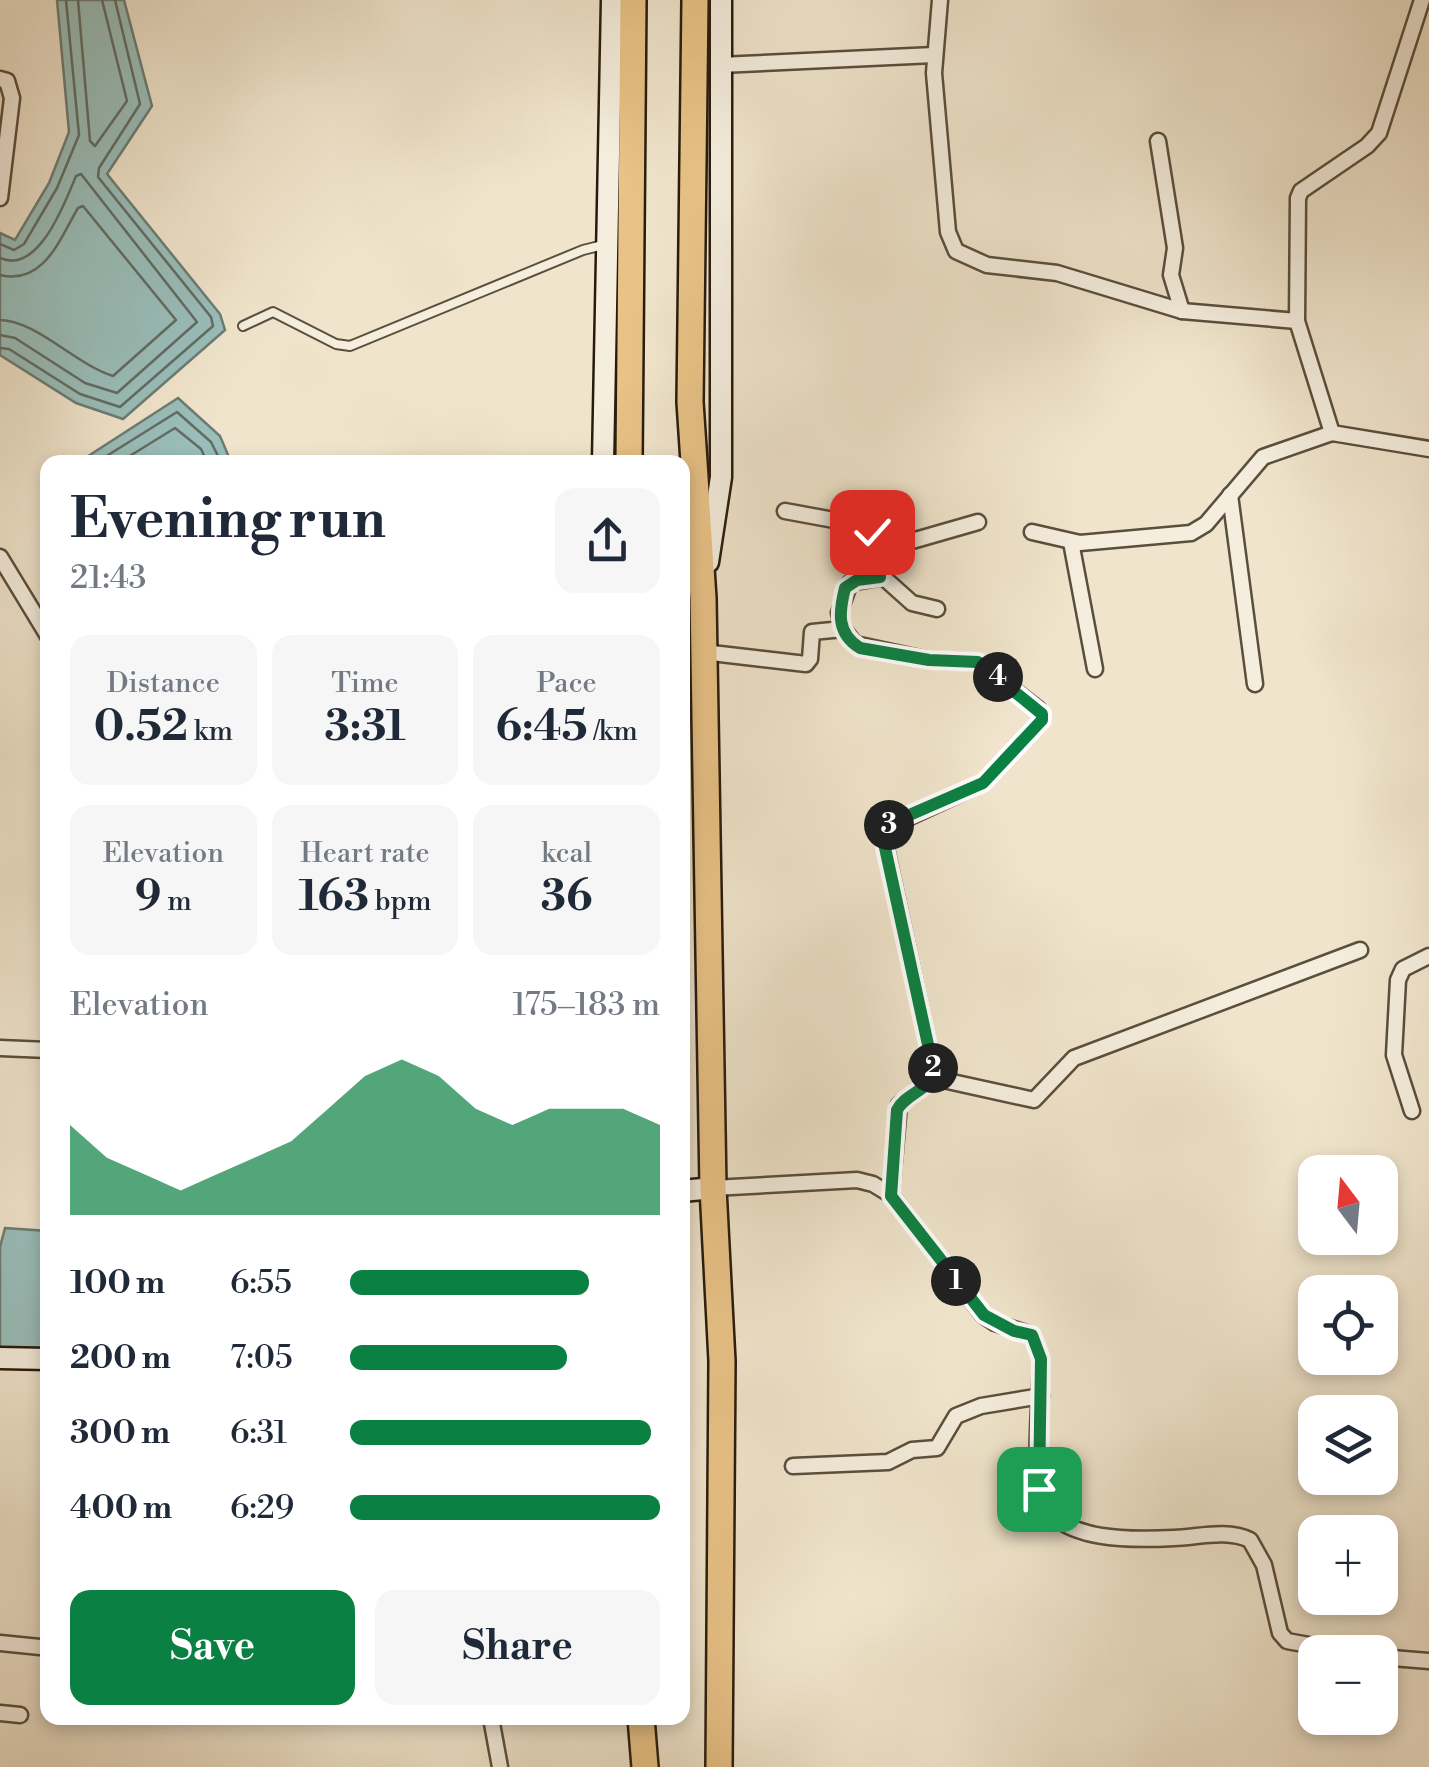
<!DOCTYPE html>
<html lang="en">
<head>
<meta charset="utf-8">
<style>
  body { margin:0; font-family:"Libre Bodoni",serif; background:#f6f6f7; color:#1f2937; height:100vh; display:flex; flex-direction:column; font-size:38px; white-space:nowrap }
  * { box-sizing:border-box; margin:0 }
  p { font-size:32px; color:#747a83 }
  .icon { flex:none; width:55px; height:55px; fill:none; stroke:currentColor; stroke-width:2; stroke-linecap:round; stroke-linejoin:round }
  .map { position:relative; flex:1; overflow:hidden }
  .side { position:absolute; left:40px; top:455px; width:650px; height:1270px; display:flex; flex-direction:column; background:#fff; border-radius:20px; box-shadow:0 5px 15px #0003 }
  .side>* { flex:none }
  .needle { width:65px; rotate:344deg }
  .controls { position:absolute; left:1298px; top:1155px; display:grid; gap:20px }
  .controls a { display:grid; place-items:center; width:100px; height:100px; border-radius:20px; background:#fff; box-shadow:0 5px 15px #0003; font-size:50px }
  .pin { position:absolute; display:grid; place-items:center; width:85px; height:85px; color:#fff; margin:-42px; border-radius:20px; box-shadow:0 5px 15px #0006 }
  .km { position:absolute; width:50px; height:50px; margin:-25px; border-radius:50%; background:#222; color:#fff; font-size:28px; line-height:50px; text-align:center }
  .round { display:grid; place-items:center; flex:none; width:105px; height:105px; border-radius:20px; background:#f6f6f7 }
  .overview { display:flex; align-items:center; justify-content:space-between; height:170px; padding:0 30px }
  h1 { font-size:55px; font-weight:700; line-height:75px }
  .figures { display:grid; grid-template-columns:repeat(3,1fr); gap:15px; height:170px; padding:10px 30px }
  .figures div { display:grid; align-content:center; border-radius:20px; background:#f6f6f7; text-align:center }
  .figures b { font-size:42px; font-weight:700 }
  .figures small { font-size:28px; font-weight:400 }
  .figures p { font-size:28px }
  .chart { height:280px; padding:20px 30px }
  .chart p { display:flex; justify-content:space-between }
  .chart svg { width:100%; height:180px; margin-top:10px; fill:#0b8043; opacity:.7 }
  .primary-button { display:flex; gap:20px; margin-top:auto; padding:20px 30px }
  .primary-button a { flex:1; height:115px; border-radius:20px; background:#0b8043; color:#fff; font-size:40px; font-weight:700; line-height:115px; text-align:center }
  .primary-button a+a { background:#f6f6f7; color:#1f2937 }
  ul { padding:0 30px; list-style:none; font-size:32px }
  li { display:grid; grid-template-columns:160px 120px 1fr; align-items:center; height:75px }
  li i { height:25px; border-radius:12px; background:#0b8043 }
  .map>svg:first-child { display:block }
  .water { fill:#9abfbb; stroke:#6c7d75; stroke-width:2.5 }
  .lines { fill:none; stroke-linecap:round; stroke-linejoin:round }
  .shore { stroke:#616d64; stroke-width:2.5 }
  .lane-casing { stroke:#5a4e3d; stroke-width:12 }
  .street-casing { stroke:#5a4e3d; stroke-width:19 }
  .secondary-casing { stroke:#281b0d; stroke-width:25 }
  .highway-casing { stroke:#281b0d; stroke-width:30 }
  .lane { stroke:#f5eede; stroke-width:8 }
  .street { stroke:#f5eede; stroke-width:14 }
  .secondary { stroke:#f5eede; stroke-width:20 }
  .highway { stroke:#e8c286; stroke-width:25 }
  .route-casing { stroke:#fff; stroke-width:20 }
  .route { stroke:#0b8043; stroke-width:12 }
</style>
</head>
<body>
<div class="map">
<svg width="1429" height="1767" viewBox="0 0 1429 1767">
  <rect width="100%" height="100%" fill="#f0e5cc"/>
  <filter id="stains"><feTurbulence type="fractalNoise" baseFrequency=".002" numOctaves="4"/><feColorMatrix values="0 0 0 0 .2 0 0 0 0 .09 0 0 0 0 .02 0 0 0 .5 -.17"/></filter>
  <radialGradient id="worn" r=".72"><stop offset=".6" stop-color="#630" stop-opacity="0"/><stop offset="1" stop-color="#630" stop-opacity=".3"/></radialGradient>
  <g class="water">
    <path d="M57,0H124L152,106L107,174L220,314L225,330L123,419L76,403L0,355V233L15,240L49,183L69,132Z"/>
    <path d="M178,398L220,436L231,462H79Z"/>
    <path d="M5,1228L47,1231V1348H0V1247Z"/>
  </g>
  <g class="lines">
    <g class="shore">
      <path d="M78,0L90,141L95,146L127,101L102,0"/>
      <path d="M0,244L14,250L24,244L57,188L79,135L66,0"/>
      <path d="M0,258C38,275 64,205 76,176L81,174L197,322L117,393L85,383L15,338L0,335"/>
      <path d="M0,275C44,286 60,238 78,208L83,206L176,320L113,376C75,364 37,321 0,320"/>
      <path d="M0,348L9,349L80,394L120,407L213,326L211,317L98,177L99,168L140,104L115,0"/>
      <path d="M97,462L177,412L211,442L221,462"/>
      <path d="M120,462L175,428L201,449L207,462"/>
    </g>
    <g class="lane-casing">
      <path id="lane" d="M243,326L273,312L336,344L350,346L583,250L607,244"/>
    </g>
    <g class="street-casing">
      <g id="street">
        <path d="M940,0L934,73L948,232L956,251L987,265L1057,273L1182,311L1297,321"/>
        <path d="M1422,0L1379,133L1367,146L1301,191L1298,198L1297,321L1332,433L1429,449"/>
        <path d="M720,65L934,55"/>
        <path d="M0,79L7,81L12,98L0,198"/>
        <path d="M1158,141L1175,248L1171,275L1182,311"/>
        <path d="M1230,495L1255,684"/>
        <path d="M785,511L861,525L871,532L880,551"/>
        <path d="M1032,532L1080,543L1191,533L1206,524L1263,457L1332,433"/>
        <path d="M1071,542L1095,669"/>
        <path d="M0,557L48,636"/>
        <path d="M880,577L879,555L884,549L978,522"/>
        <path d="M703,652L806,664L810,659L812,632L843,629"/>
        <path d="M0,1048L48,1050"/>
        <path d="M934,1078L1034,1100L1074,1058L1360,950"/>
        <path d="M1412,1111L1394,1055L1398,980L1403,969L1429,956"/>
        <path d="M713,1188L857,1180L873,1184L891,1195L983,1315L995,1323L1032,1335L1041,1359C1041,1387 1033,1477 1041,1498C1058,1543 1136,1540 1174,1538C1199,1537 1227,1529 1250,1540L1264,1565L1280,1633L1287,1641L1347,1652"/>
        <path d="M891,1195L899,1105L930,1082L934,1072L882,830L983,783L1042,720L1038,709L978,662L929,660L855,644L843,629L839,613L850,583L883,577L912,603L937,609"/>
        <path d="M793,1466L888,1462L912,1450L937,1448L956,1416L981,1406L1041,1396"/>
        <path d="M0,1643L40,1647"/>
        <path d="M1380,1657L1429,1661"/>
        <path d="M0,1713L20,1715"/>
        <path d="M491,1718L500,1767"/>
      </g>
    </g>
    <g class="secondary-casing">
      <g id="secondary">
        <path d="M603,462L612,0"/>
        <path d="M708,562L721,477V0"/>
        <path d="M682,1191L713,1188"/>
        <path d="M0,1358L48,1359"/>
      </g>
    </g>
    <g class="highway-casing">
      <g id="highway">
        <path d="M695,0L690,402L703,598L713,1188L722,1361L719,1767"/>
        <path d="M629,462L633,0"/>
        <path d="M641,1718L645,1767"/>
      </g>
    </g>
    <use href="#lane" class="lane"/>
    <use href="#street" class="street"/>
    <use href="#secondary" class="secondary"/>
    <use href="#highway" class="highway"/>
  </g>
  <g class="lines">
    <g class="route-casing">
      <path id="route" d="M872,532L880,551V577L857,580L845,588C839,612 836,633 860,648L929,660L978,662L1042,714V720L983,783L884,826L882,834L934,1072C930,1090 906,1093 897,1110L891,1196L984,1315L1014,1331L1032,1335L1041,1359L1039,1489"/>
    </g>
    <use href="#route" class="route"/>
  </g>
  <rect width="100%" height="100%" filter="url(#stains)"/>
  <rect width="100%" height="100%" fill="url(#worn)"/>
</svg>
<div class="controls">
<a><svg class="needle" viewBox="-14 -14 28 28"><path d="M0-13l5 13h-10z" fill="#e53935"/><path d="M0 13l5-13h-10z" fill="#747a83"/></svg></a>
<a><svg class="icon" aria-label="locate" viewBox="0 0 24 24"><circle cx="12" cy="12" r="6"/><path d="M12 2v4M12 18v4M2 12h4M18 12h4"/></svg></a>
<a><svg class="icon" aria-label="layers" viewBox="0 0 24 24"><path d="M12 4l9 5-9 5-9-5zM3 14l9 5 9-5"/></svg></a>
<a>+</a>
<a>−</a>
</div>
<div class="pin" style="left:1039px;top:1489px;background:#1e9e55"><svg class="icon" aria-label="arrive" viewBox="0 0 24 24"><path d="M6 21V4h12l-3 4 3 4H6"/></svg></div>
<div class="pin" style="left:872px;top:532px;background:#d93025"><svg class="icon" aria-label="check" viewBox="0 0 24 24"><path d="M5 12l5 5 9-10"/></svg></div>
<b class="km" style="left:956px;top:1281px">1</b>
<b class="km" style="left:933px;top:1068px">2</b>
<b class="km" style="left:889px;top:825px">3</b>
<b class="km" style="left:998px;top:677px">4</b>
<section class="side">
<div class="overview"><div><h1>Evening run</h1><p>21:43</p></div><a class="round"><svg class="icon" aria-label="share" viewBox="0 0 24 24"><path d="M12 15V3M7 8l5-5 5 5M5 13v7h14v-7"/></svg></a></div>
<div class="figures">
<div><p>Distance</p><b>0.52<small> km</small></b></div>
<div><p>Time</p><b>3:31</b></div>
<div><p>Pace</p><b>6:45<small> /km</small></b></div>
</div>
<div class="figures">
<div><p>Elevation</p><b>9<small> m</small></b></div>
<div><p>Heart rate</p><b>163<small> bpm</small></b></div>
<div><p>kcal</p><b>36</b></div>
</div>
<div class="chart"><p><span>Elevation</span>175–183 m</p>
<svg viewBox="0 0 160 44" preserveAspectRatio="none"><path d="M0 44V22L10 30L20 34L30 38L40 34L50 30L60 26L70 18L80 10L90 6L100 10L110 18L120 22L130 18L140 18L150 18L160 22V44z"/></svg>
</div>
<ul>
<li><b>100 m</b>6:55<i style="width:77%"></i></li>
<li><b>200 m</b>7:05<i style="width:70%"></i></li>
<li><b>300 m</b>6:31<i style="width:97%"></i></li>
<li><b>400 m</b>6:29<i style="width:100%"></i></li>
</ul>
<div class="primary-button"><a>Save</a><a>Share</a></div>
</section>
</div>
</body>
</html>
